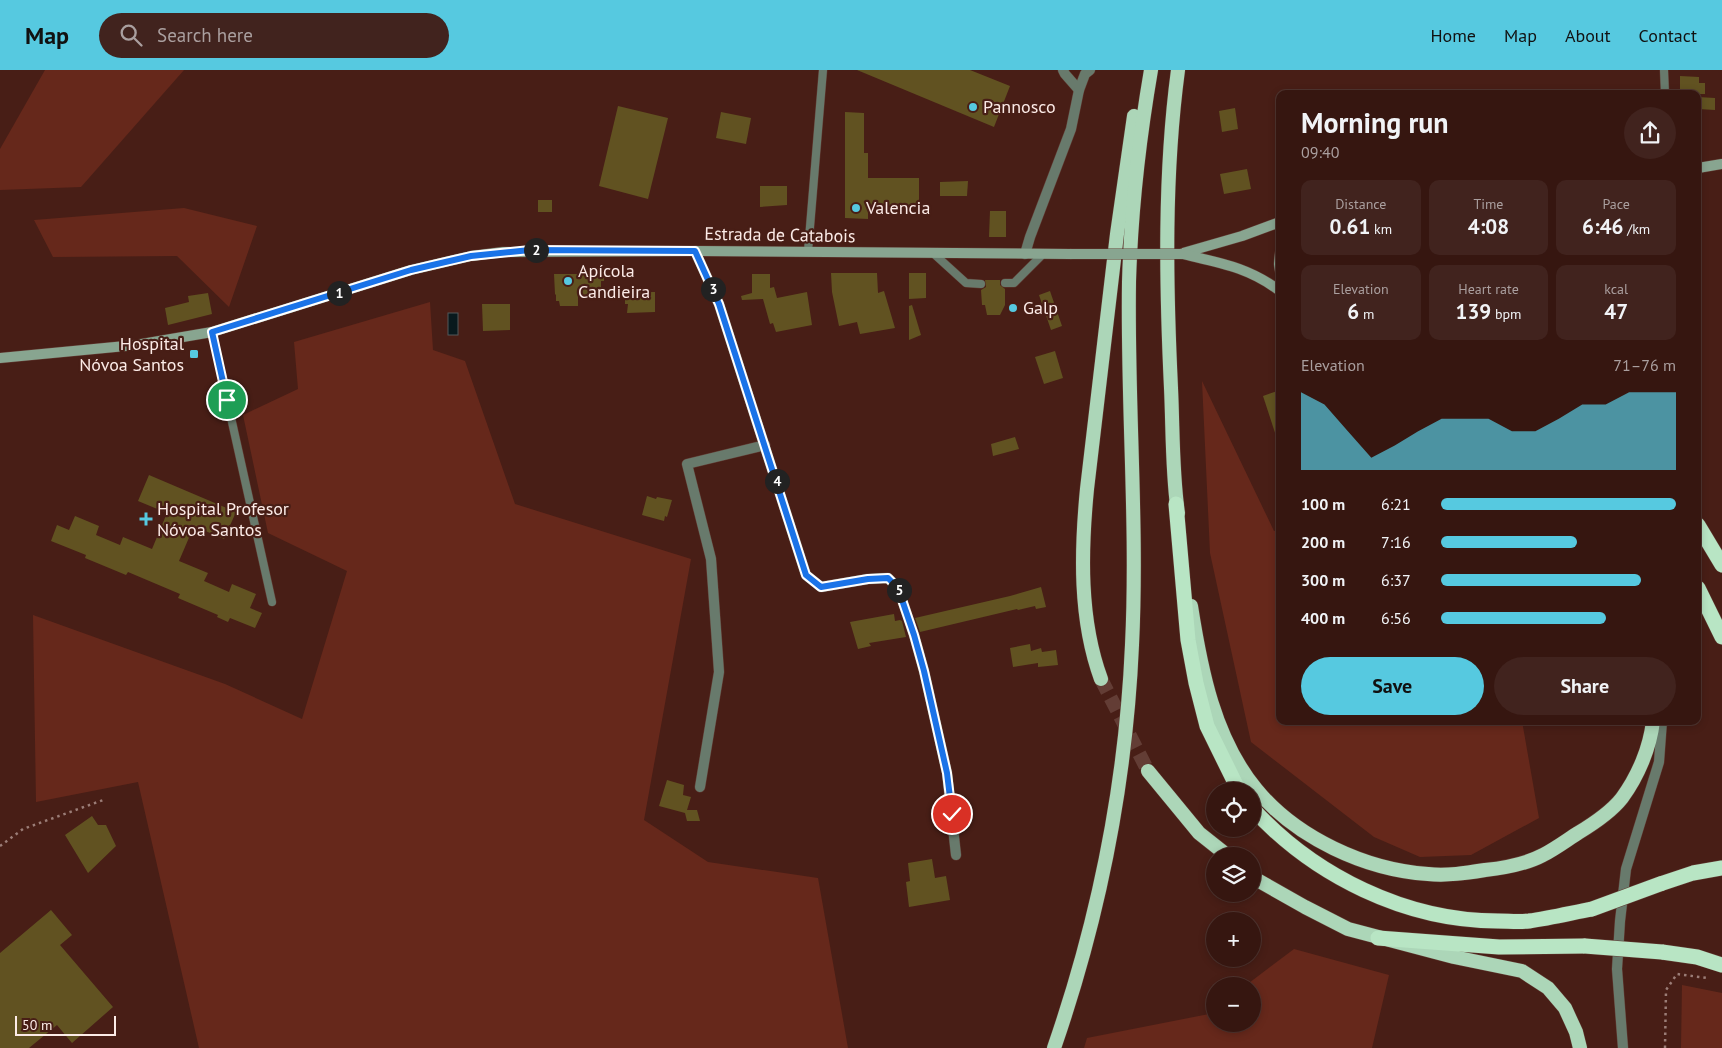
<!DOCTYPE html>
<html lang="en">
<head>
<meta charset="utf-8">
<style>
  body { margin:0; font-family:"PT Sans",sans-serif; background:#41231e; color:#f1f3f6; height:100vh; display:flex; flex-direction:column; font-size:19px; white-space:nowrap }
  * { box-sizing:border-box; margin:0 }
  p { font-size:16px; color:#aa9f9f }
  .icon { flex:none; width:28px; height:28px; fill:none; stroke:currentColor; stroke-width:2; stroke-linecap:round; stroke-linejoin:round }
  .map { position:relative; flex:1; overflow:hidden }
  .sheet { position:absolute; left:1276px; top:20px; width:425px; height:635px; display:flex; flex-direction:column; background:#361610; border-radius:10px; box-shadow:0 2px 8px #0003,0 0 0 1px #503530 }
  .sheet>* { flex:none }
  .fabs { position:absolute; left:1206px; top:712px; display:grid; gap:10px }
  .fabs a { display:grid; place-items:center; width:55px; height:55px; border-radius:50%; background:#361610; box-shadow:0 2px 8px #0003,0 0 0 1px #503530; font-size:25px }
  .scale { position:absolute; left:15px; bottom:12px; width:101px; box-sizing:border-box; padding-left:5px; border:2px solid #fcebe7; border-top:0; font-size:14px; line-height:18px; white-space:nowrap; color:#fcebe7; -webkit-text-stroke:4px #481e16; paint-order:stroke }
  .pin { position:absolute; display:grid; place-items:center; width:42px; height:42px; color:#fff; margin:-21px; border:2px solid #fff; border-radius:50%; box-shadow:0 1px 5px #0007 }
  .km { position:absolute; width:25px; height:25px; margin:-12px; border-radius:50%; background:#222; color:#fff; font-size:14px; line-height:25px; text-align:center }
  .round { display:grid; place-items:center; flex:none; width:52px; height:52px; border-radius:26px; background:#41231e }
  .overview { display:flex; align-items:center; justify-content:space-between; height:85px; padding:0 25px }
  h1 { font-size:28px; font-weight:700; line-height:38px }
  .metrics { display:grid; grid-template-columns:repeat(3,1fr); gap:8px; height:85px; padding:5px 25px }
  .metrics div { display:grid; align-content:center; border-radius:10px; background:#41231e; text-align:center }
  .metrics b { font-size:21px; font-weight:700 }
  .metrics small { font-size:14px; font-weight:400 }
  .metrics p { font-size:14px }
  .chart { height:140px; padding:10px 25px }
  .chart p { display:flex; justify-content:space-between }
  .chart svg { width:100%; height:90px; margin-top:5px; fill:#56c9e0; opacity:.7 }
  .button { display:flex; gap:10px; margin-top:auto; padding:10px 25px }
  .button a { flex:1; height:58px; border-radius:30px; background:#56c9e0; color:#111; font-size:20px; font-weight:700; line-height:58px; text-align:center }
  .button a+a { background:#41231e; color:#f1f3f6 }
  ul { padding:0 25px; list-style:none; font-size:16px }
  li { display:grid; grid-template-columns:80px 60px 1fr; align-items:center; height:38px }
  li i { height:12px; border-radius:6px; background:#56c9e0 }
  header { display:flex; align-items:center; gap:30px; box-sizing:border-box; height:70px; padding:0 25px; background:#56c9e0; color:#111 }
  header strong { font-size:24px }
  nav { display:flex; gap:28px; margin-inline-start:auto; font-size:18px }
  .search { width:350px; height:45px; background:#41231e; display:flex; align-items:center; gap:12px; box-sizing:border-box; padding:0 18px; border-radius:28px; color:#aa9f9f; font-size:19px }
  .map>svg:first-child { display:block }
  .green { fill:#66281b }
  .water { fill:#09191d; stroke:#52585a }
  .building { fill:#615221 }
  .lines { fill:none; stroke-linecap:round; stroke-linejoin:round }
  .trunk-tunnel { stroke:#633d35; stroke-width:14; stroke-dasharray:14 7; stroke-linecap:butt }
  .service-casing { stroke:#613b33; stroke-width:9 }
  .minor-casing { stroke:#613b33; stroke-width:11 }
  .tertiary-casing { stroke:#613b33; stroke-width:11 }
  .secondary-casing { stroke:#613b33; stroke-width:11 }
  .trunk-casing { stroke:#613b33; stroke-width:15 }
  .motorway-casing { stroke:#613b33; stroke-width:16 }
  .path { stroke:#9b7d77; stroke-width:2.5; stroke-dasharray:2.5 4; stroke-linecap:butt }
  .service { stroke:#687a6c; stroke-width:8 }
  .minor { stroke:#687a6c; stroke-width:10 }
  .tertiary { stroke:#687a6c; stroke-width:10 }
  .secondary { stroke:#88a590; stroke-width:10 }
  .trunk { stroke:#acd6b8; stroke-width:14 }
  .motorway { stroke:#b8e5c4; stroke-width:15 }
  .secondary-bridge-casing { stroke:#613b33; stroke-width:11; stroke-linecap:butt }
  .motorway-bridge-casing { stroke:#613b33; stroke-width:16; stroke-linecap:butt }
  .secondary-bridge { stroke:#88a590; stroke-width:10 }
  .motorway-bridge { stroke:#b8e5c4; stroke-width:15 }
  .route-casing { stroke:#fff; stroke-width:10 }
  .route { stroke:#1a73e8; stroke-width:6 }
  .poi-dot { fill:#56c9e0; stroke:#481e16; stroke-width:2 }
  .labels { text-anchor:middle; stroke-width:4.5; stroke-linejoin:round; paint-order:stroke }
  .poi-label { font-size:18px; fill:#fcebe7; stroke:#481e16; text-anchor:start }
  .street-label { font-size:18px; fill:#fcebe7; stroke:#481e16 }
</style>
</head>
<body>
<header>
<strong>Map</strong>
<div class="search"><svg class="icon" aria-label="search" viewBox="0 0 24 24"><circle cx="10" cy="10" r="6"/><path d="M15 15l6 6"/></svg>Search here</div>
<nav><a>Home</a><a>Map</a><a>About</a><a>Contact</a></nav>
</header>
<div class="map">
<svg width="1722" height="978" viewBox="0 0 1722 978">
  <rect width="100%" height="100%" fill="#481e16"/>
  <g class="green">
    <path d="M45,0H184L81,117L0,120V79Z"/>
    <path d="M184,138L257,156L229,237L177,186L53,187L34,150Z"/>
    <path d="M430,232L433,280L465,291L515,434L691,489L644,750L708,792L818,808L848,978H199L138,712L36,732L33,545L225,614L302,649L347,501L268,463L243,345L298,319L294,272Z"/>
    <path d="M1202,311L1274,461L1280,460V651H1522L1539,748L1471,785L1420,787L1374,767L1251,672L1210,483Z"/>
    <path d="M1294,879L1389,905L1372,978H1084L1087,968L1209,944L1215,939V954H1252V916H1245Z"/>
    <path d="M1682,915L1722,923V978H1681Z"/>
  </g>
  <rect class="water" x="448" y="243" width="10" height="22"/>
  <g class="building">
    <path d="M857,0H970L1010,16L994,57Z"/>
    <path d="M1680,6L1699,7V13H1705V24H1680Z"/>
    <path d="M1698,27L1715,28V40L1698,39Z"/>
    <path d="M618,36L668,48L648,129L599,116Z"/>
    <path d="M1235,38L1238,59L1222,62L1219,41Z"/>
    <path d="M721,42L751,48L746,74L716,68Z"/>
    <path d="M845,42L864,43V83H868V108H919V136H868V149L845,148Z"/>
    <path d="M1247,99L1251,119L1224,124L1220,104Z"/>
    <path d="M968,111L967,126H940V112Z"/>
    <path d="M760,116H787V135L760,137Z"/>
    <rect x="538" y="130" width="14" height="12"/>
    <path d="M990,141H1006V167H989Z"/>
    <path d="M593,201H604V211H601V227H578V236H560L559,231H556V225L555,224L554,204H579L578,203H593Z"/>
    <path d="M831,203H877L878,223L884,221L895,258L860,264L857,252L839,256L832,222Z"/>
    <path d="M909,203H926V228L909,229Z"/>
    <path d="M752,204H770V218L774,217L777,228L807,222L812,255L776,262L773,253L770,254L763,229L742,230L741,226L752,223Z"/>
    <path d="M985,210H1000V215L1005,219V235L1000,245H987L985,235H982L981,220L986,217Z"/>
    <path d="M625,218H640V222H655V242L627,243L628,234H625Z"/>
    <path d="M1050,221L1062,256L1051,260L1039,225Z"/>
    <path d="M208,223L212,244L168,255L165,238L189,232L188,226Z"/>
    <path d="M482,234H510V260L483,261Z"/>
    <path d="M912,235L921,265L909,270V236Z"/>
    <path d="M1055,281L1063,308L1044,314L1035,287Z"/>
    <path d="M1280,320V372H1278L1263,326Z"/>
    <path d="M1015,367L1019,379L993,386L991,374Z"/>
    <path d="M149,405L236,442L224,469L194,456L179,491L208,503L204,511L229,522L232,514L256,524L250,538L262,543L255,558L230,548L228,552L217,547L218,545L178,528L180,524L128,502L126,505L85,488L86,485L51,471L57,455L69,460L75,446L99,456L96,465L120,475L123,467L152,479L167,443L138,431Z"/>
    <path d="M647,426L656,429L657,427L672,430L667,447L665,446L664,451L642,445Z"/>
    <path d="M1041,517L1046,537L1036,539L1035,536L1018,540L1017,539L920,562L915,548L1010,526Z"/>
    <path d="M894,544L895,551L900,550L902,551L906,567L869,573L871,576L858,579L850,552Z"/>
    <path d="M1030,574L1031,581L1041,578L1042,582L1056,580L1058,595L1038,597V593L1013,597L1010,578Z"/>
    <path d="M667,710L684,715L683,725L691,727L687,740H697L700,751H687L685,743L659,736Z"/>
    <path d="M92,746L98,755H106L116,776L88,803L65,765Z"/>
    <path d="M932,789L935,808L946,806L950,830L909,837L906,812L910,811L908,793Z"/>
    <path d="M51,840L72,865L60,875L113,937L72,973L57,955L29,978H0V883Z"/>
  </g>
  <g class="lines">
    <path class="trunk-tunnel" d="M1101,609L1148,701"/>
    <g class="service-casing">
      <g id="service">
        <path d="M1664,0L1665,24"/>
        <path d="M808,181L823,0"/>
        <path d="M933,183L966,213L981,214"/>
        <path d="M1005,213H1014L1043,184"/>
        <path d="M212,262L272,532"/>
      </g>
    </g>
    <g class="minor-casing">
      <g id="minor">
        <path d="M1063,0L1065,4L1079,20"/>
        <path d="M695,181L719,234L806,505L821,517L868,509L888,508L898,518L914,565L924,601L947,703L956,785"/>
        <path d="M1025,184L1030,167L1071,59L1079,20L1085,4L1090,0"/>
        <path d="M700,717L719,602L711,489L687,394L765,375"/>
      </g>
    </g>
    <g class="tertiary-casing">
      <path id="tertiary" d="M1623,978L1617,899L1620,851L1626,799L1659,692L1662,651"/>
    </g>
    <g class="secondary-casing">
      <g id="secondary">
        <path d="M1698,98L1722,94"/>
        <path d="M1183,183L1242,166L1280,152"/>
        <path d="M1280,183L1279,194L1280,201"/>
        <path d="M1182,184C1220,193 1248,197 1280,221"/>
        <path d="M0,288L136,275L212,262L411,200L471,186L503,182L695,181L1070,184"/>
      </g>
    </g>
    <g class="trunk-casing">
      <g id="trunk">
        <path d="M1178,443C1172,403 1173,360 1171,318C1166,213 1164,105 1178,0"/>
        <path d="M1191,536C1201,600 1214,668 1256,719C1296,768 1366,800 1428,804C1447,806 1466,803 1485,800C1504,798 1526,794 1543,785C1555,779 1567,770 1578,763C1593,754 1611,742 1622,728C1638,706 1650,678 1653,651"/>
        <path d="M1101,609C1079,549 1081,481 1087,419L1117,164L1134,46"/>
        <path d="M1148,701L1199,763L1228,786"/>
        <path d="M1252,807L1305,837L1348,859L1454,887L1522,901L1548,918L1565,938L1576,962L1580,978"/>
        <path d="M1054,978C1099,848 1126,712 1132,575C1138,454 1127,333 1129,212C1131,141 1139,70 1151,0"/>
      </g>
    </g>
    <g class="motorway-casing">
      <g id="motorway">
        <path d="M1176,434L1188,570L1196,613L1207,656L1239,721"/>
        <path d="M1698,455L1722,495"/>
        <path d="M1698,518L1722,567"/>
        <path d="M1252,738C1314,806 1406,851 1498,851C1508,851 1519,852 1529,851C1550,848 1571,843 1592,839"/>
        <path d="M1660,814L1693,803L1722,798"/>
        <path d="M1378,868L1499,877L1585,876"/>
        <path d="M1662,882L1697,887L1722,895"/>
      </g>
    </g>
    <g class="path">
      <path d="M0,776L23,759L106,729"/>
      <path d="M1665,978L1666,920L1677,904L1707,908"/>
    </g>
    <use href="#service" class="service"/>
    <use href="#minor" class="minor"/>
    <use href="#tertiary" class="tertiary"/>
    <use href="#secondary" class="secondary"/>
    <use href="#trunk" class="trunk"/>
    <use href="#motorway" class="motorway"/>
    <g class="secondary-bridge-casing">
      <path id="secondary-bridge" d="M1070,184H1182"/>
    </g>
    <g class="motorway-bridge-casing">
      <g id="motorway-bridge">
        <path d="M1592,839L1660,814"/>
        <path d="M1585,876L1662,882"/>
      </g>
    </g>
    <use href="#secondary-bridge" class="secondary-bridge"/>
    <use href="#motorway-bridge" class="motorway-bridge"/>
  </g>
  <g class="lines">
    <g class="route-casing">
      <path id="route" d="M227,330L212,262L411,200L471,186L530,180L695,181L719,234L806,505L821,517L868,509L888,508L898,518L914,565L924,601L947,703L952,744"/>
    </g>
    <use href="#route" class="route"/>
  </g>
  <g class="poi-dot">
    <circle cx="973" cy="37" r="5"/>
    <circle cx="856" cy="138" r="5"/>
    <circle cx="568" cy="211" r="5"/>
    <circle cx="1013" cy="238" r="5"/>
    <rect x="189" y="279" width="10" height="10" rx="2.5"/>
    <path d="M143.5 441.5h5v5h5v5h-5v5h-5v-5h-5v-5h5z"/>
  </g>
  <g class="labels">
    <g class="poi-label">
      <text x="983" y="43">Pannosco</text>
      <text x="866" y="144">Valencia</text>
      <text x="578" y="207">Apícola<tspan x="578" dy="21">Candieira</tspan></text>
      <text x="1023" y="244">Galp</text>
      <text x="184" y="280" text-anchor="end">Hospital<tspan x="184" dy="21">Nóvoa Santos</tspan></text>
      <text x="157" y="445">Hospital Profesor<tspan x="157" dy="21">Nóvoa Santos</tspan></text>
    </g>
    <g class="street-label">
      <text transform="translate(780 165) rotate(1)" y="6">Estrada de Catabois</text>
    </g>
  </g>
</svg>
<div class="fabs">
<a><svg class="icon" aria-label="locate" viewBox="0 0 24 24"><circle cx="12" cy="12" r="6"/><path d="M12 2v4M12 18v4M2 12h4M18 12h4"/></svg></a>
<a><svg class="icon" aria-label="layers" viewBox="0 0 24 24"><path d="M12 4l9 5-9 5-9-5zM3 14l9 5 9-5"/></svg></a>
<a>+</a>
<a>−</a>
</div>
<div class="scale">50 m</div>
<div class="pin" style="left:227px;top:330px;background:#1e9e55"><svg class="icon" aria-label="arrive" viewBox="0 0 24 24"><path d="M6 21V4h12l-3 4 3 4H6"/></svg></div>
<div class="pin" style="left:952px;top:744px;background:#d93025"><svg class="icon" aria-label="check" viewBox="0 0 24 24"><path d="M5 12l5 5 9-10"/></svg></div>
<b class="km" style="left:339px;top:223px">1</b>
<b class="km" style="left:536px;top:180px">2</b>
<b class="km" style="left:713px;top:219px">3</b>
<b class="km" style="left:777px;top:411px">4</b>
<b class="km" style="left:899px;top:520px">5</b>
<section class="sheet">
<div class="overview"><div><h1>Morning run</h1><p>09:40</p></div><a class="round"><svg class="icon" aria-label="share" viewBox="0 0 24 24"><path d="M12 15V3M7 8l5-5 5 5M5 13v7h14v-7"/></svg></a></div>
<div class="metrics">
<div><p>Distance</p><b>0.61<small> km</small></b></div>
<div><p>Time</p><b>4:08</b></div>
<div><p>Pace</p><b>6:46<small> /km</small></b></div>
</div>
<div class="metrics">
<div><p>Elevation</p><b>6<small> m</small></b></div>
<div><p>Heart rate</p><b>139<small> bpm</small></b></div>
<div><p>kcal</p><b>47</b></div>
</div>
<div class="chart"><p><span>Elevation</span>71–76 m</p>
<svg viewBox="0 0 160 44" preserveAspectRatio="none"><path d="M0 44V6L10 12L20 25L30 38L40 32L50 25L60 19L70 19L80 19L90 25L100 25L110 19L120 12L130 12L140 6L150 6L160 6V44z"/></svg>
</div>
<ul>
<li><b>100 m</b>6:21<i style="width:100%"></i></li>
<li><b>200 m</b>7:16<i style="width:58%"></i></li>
<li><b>300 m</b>6:37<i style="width:85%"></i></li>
<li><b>400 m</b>6:56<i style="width:70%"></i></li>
</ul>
<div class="button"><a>Save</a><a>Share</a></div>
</section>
</div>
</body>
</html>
